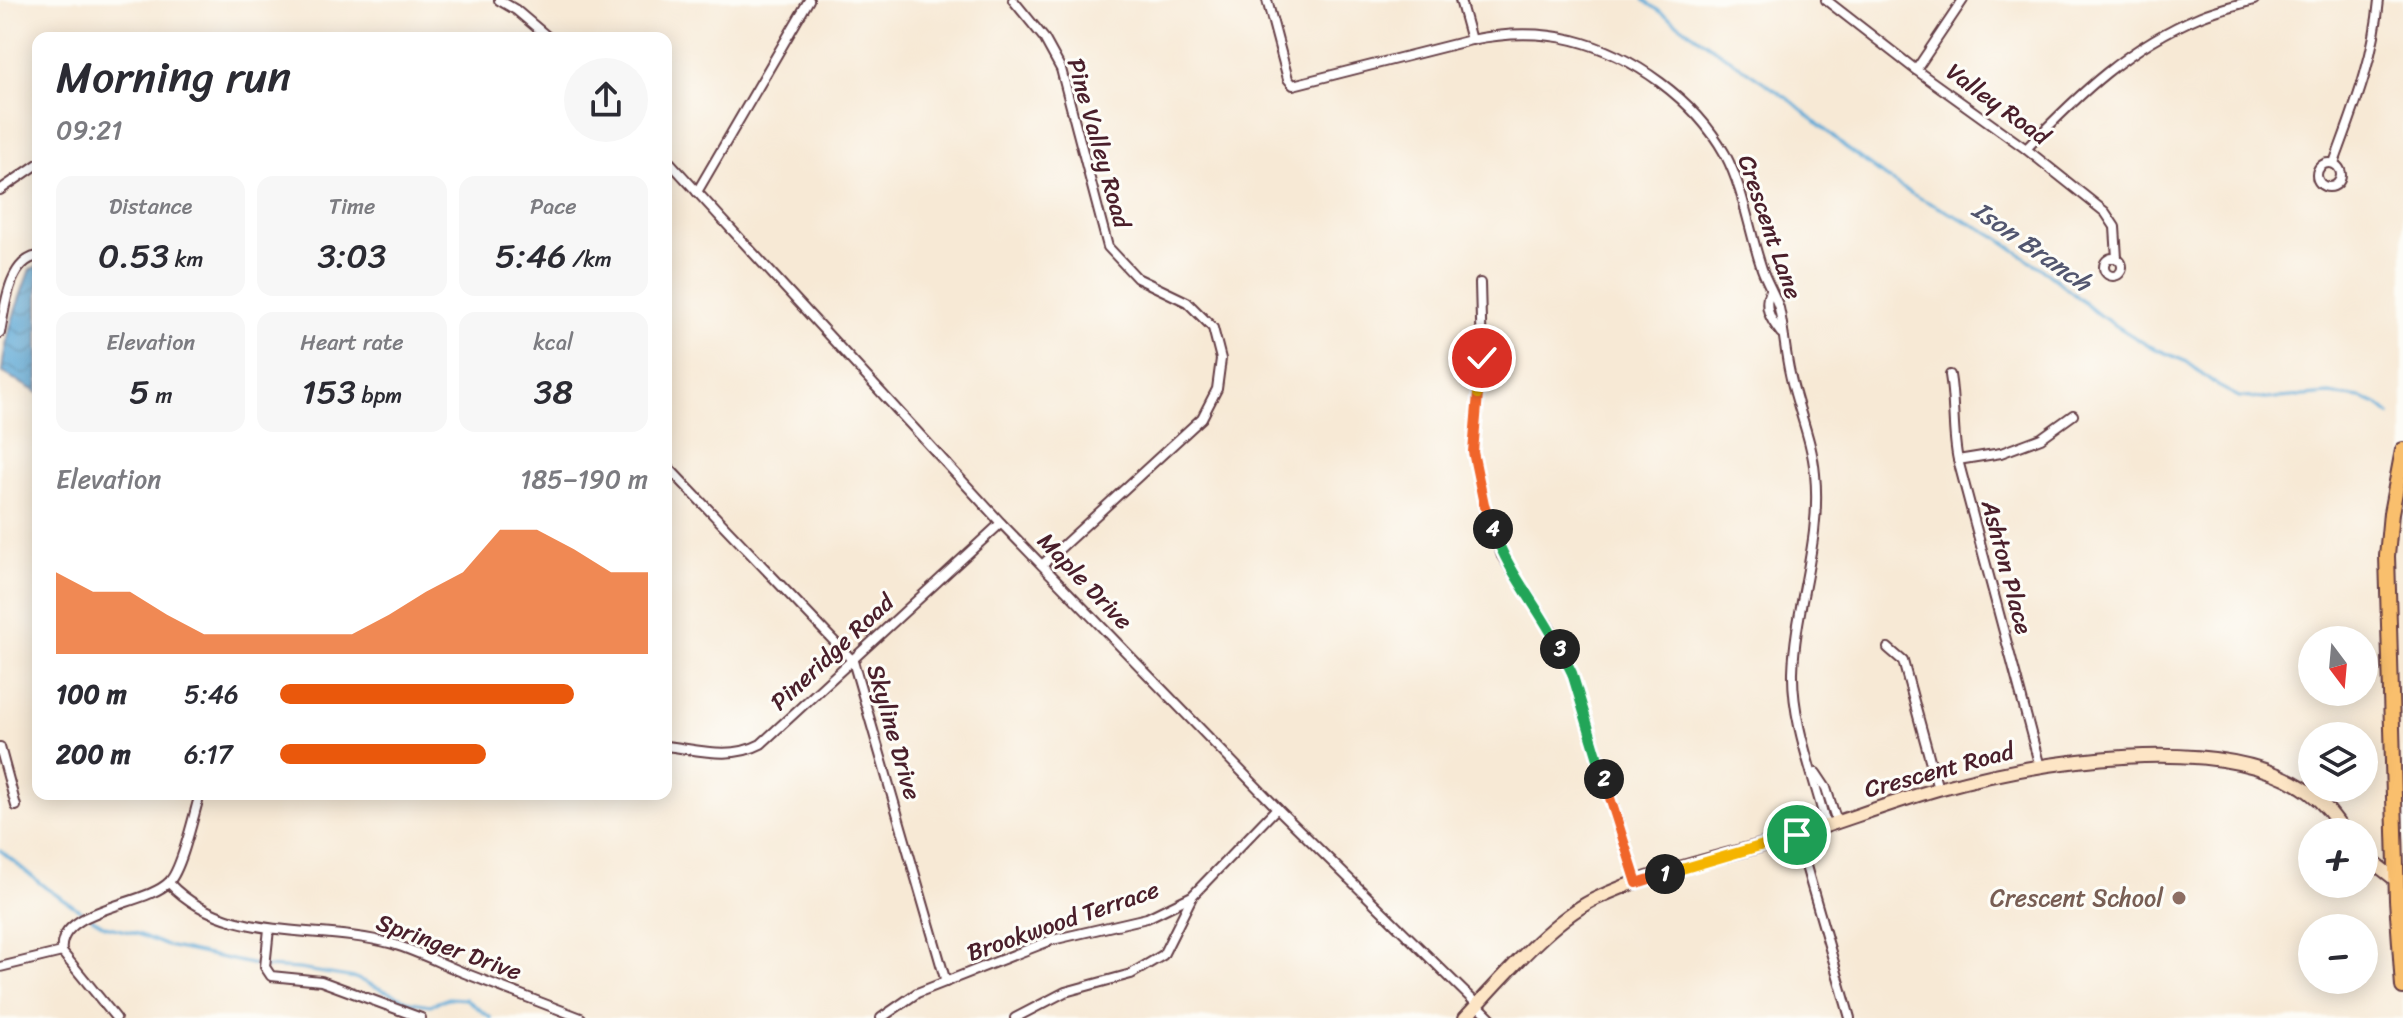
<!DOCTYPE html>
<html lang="en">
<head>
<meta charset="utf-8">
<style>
  body { margin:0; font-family:Sriracha,sans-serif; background:#f7f7f7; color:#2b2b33; height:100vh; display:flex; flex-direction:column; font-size:30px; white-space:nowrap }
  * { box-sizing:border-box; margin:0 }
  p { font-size:26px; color:#7c7c81 }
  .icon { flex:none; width:44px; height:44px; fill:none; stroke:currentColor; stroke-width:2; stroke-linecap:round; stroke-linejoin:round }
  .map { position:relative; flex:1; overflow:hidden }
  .panel { position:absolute; left:32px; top:32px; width:640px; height:768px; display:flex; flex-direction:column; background:#fff; border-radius:16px; box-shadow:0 4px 20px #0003 }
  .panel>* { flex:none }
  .needle { width:52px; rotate:164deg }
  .controls { position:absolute; left:2298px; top:626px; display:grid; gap:16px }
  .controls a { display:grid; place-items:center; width:80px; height:80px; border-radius:50%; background:#fff; box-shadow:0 4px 20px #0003; font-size:40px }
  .pin { position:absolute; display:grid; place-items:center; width:68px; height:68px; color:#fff; margin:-34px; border:4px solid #fff; border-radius:50%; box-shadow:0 2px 8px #0007 }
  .km { position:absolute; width:40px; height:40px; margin:-20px; border-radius:50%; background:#222; color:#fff; font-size:22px; line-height:40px; text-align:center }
  .round { display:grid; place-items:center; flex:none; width:84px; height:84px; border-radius:42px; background:#f7f7f7 }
  .head { display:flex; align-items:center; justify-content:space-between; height:136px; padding:0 24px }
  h1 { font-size:44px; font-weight:600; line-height:60px }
  .stats { display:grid; grid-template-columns:repeat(3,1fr); gap:12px; height:136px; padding:8px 24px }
  .stats div { display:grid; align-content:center; border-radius:16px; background:#f7f7f7; text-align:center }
  .stats b { font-size:34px; font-weight:600 }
  .stats small { font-size:22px; font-weight:400 }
  .stats p { font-size:22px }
  .chart { height:224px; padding:16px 24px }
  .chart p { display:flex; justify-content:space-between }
  .chart svg { width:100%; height:144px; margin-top:8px; fill:#ea580c; opacity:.7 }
  ul { padding:0 24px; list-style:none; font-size:26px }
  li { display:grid; grid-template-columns:128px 96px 1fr; align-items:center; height:60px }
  li i { height:20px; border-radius:10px; background:#ea580c }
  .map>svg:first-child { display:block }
  .water { fill:url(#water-waves); stroke:#546480; stroke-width:2 }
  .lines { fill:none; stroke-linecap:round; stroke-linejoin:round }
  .stream { stroke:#5ea9d6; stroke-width:3 }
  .street-casing { stroke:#643d44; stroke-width:12 }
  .secondary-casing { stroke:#643d44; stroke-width:16 }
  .primary-casing { stroke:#643d44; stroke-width:18 }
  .street { stroke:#fff; stroke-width:8 }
  .secondary { stroke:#fde5c5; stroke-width:12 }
  .primary { stroke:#f9bf6d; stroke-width:14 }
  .split-1-casing { stroke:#fff; stroke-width:16 }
  .split-2-casing { stroke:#fff; stroke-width:16 }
  .split-3-casing { stroke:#fff; stroke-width:16 }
  .split-4-casing { stroke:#fff; stroke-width:16 }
  .split-5-casing { stroke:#fff; stroke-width:16 }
  .split-6-casing { stroke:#fff; stroke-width:16 }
  .split-1 { stroke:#f5b400; stroke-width:10 }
  .split-2 { stroke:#f0652b; stroke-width:10 }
  .split-3 { stroke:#22a559; stroke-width:10 }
  .split-4 { stroke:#22a559; stroke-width:10 }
  .split-5 { stroke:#f0652b; stroke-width:10 }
  .split-6 { stroke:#f5b400; stroke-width:10 }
  .education-dot { fill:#8d6e63; stroke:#fdfcf7; stroke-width:3 }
  .labels { text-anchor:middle; stroke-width:6; stroke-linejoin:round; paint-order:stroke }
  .street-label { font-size:24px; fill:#4a1f2b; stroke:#fdfcf7 }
  .education-label { font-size:24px; fill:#785e54; stroke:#fdfcf7; text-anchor:end }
  .water-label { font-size:26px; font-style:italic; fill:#52566f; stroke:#fdfcf7 }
</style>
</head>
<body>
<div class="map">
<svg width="2403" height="1018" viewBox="0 0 2403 1018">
  <defs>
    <pattern id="water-waves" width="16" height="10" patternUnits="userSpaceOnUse" patternTransform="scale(2)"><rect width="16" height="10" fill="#5ea9d6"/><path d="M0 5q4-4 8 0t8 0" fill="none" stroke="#5089ae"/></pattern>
  </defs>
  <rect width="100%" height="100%" fill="#fdfcf7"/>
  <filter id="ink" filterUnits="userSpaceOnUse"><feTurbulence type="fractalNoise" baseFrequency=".0125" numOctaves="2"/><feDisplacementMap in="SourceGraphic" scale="16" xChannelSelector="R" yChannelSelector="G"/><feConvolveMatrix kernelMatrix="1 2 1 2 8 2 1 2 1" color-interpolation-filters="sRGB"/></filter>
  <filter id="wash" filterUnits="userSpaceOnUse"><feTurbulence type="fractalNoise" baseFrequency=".006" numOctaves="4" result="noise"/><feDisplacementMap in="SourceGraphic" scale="32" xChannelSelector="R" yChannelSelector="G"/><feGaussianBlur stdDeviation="1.8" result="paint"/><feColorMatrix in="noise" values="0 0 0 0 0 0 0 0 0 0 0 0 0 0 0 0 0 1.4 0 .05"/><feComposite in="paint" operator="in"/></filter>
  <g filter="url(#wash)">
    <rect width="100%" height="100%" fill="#f7e9d5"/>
    <path class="water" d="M38,266V393L2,372C5,335 18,303 30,269Z"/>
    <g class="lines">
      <g class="stream">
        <path d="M1643,0L1793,102L1845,147L1888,179L1912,194L1992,234L2048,273L2099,315L2147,345L2187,362L2218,386L2239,397L2266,399L2329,394L2361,398L2377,404L2390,415"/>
        <path d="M0,850L46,888L83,912"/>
        <path d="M92,918L105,926L138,934L167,946L265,967L299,969L355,978L412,1002L430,1005L449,998L466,999L491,1018"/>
      </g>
    </g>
  </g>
  <g filter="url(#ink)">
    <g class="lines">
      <g class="street-casing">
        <g id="street">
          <path d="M499,0L516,10L549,38"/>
          <path d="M1013,0L1044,38L1061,69L1108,247L1137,278L1187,302L1213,328L1221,359L1217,389L1202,418L1042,565"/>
          <path d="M1267,0L1288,79L1293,85L1471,40C1505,33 1540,32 1573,40C1633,55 1695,100 1725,154C1744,190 1749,231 1762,269C1767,283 1775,295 1779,308C1784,330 1785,352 1790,374C1797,407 1812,440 1815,474C1822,541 1795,605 1793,672C1792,723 1814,776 1826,825"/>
          <path d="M1460,0L1471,40"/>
          <path d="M1826,0L1916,70L2026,149L2105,212L2115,227L2117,258"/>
          <path d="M1916,70L1963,0"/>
          <path d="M2026,149C2080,93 2129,46 2201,16C2218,9 2237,5 2254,0"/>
          <path d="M666,158L1001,523L1277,808L1491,1018"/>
          <circle cx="2329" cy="175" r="12"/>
          <path d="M2334,163C2354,108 2374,59 2379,0"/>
          <path d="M0,190L38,164"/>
          <path d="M697,192L809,0"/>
          <circle cx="2113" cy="267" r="9"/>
          <path d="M1480,283L1482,358L1473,452L1484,504L1502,556L1550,628L1572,673L1637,883"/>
          <path d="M1770,290C1763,307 1770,319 1781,333"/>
          <path d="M0,333C5,308 8,261 38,256"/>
          <path d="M1950,375C1955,404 1952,432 1958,460L2040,767"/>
          <path d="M1958,460L2001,453L2041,438L2073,415"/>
          <path d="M666,465L853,661L946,982"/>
          <path d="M1888,648L1903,661L1938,789"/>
          <path d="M666,746C699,750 731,760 761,744L1001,523"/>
          <path d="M0,747L16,806"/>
          <path d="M1816,773L1826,788L1837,822"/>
          <path d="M1797,835L1850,1018"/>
          <path d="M169,883C228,945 318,923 393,944C419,952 442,964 467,974C505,989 543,1003 581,1018"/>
          <path d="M269,929L265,967L271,976L321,981L421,1018"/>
          <path d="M62,952L116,1018"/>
          <path d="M0,967L62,952C56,908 146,906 169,882C182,869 194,813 200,794"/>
          <path d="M881,1018L917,993L1052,940L1147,918L1192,896L1277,808"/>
          <path d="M1015,1018L1065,992L1131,974L1163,955L1192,897"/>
        </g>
      </g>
      <g class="secondary-casing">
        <g id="secondary">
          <path d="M2364,855L2396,880"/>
          <path d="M1465,1018C1500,981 1548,923 1593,900C1654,870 1729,856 1795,836C1843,821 1890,803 1938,789C2036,762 2221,729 2309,792C2324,803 2334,817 2345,832"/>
        </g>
      </g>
      <g class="primary-casing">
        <path id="primary" d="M2403,450L2391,513L2387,556L2397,900L2403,987"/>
      </g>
      <use href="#street" class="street"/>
      <use href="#secondary" class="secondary"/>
      <use href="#primary" class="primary"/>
    </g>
  </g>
  <g class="lines" filter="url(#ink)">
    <g class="split-1-casing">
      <path id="split-1" d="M1665,874L1797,835"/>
    </g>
    <g class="split-2-casing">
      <path id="split-2" d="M1604,779L1637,883L1665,874"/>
    </g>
    <g class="split-3-casing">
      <path id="split-3" d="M1560,649L1572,673L1604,779"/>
    </g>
    <g class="split-4-casing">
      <path id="split-4" d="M1493,529C1508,573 1539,607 1560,649"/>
    </g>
    <g class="split-5-casing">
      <path id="split-5" d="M1478,394L1473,452L1484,504L1493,529"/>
    </g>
    <g class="split-6-casing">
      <path id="split-6" d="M1478,394L1482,358"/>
    </g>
    <use href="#split-1" class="split-1"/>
    <use href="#split-2" class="split-2"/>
    <use href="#split-3" class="split-3"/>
    <use href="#split-4" class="split-4"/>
    <use href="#split-5" class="split-5"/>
    <use href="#split-6" class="split-6"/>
  </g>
  <circle class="education-dot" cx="2179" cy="898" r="8"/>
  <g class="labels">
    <g class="street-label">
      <text transform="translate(1998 104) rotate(36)" y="8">Valley Road</text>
      <text transform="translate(1099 143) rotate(74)" y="8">Pine Valley Road</text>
      <text transform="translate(1770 227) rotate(71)" y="8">Crescent Lane</text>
      <text transform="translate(2007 567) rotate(75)" y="8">Ashton Place</text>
      <text transform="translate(1085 581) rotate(46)" y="8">Maple Drive</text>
      <text transform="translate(832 652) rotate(-43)" y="8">Pineridge Road</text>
      <text transform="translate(894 732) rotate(74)" y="8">Skyline Drive</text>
      <text transform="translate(1939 770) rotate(-15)" y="8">Crescent Road</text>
      <text transform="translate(1063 921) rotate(-19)" y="8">Brookwood Terrace</text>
      <text transform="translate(449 947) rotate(20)" y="8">Springer Drive</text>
    </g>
    <g class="education-label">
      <text x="2163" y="906">Crescent School</text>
    </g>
    <g class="water-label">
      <text transform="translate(2032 246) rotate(35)" y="9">Ison Branch</text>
    </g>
  </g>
</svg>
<div class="controls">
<a><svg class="needle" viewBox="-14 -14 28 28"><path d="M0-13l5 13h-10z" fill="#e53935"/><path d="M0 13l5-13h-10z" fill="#7c7c81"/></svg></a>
<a><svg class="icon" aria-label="layers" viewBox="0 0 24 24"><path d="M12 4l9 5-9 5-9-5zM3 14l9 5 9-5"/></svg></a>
<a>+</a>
<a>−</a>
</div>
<div class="pin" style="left:1797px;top:835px;background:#1e9e55"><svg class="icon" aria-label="arrive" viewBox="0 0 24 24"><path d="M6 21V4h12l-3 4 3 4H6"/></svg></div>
<div class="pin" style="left:1482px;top:358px;background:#d93025"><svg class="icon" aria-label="check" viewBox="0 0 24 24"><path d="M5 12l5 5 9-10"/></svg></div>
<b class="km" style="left:1665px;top:874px">1</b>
<b class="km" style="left:1604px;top:779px">2</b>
<b class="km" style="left:1560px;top:649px">3</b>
<b class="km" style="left:1493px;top:529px">4</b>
<section class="panel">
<div class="head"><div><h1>Morning run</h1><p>09:21</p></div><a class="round"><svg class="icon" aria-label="share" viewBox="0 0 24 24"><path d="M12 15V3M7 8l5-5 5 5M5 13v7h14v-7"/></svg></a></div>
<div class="stats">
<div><p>Distance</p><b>0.53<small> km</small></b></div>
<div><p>Time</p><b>3:03</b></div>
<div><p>Pace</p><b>5:46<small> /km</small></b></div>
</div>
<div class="stats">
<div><p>Elevation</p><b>5<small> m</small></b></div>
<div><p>Heart rate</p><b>153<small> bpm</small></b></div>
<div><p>kcal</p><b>38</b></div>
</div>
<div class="chart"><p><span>Elevation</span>185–190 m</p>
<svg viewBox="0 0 160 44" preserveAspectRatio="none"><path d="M0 44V19L10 25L20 25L30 32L40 38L50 38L60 38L70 38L80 38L90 32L100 25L110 19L120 6L130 6L140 12L150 19L160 19V44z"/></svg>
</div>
<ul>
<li><b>100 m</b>5:46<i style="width:80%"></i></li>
<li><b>200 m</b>6:17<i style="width:56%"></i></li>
</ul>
</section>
</div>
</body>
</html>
